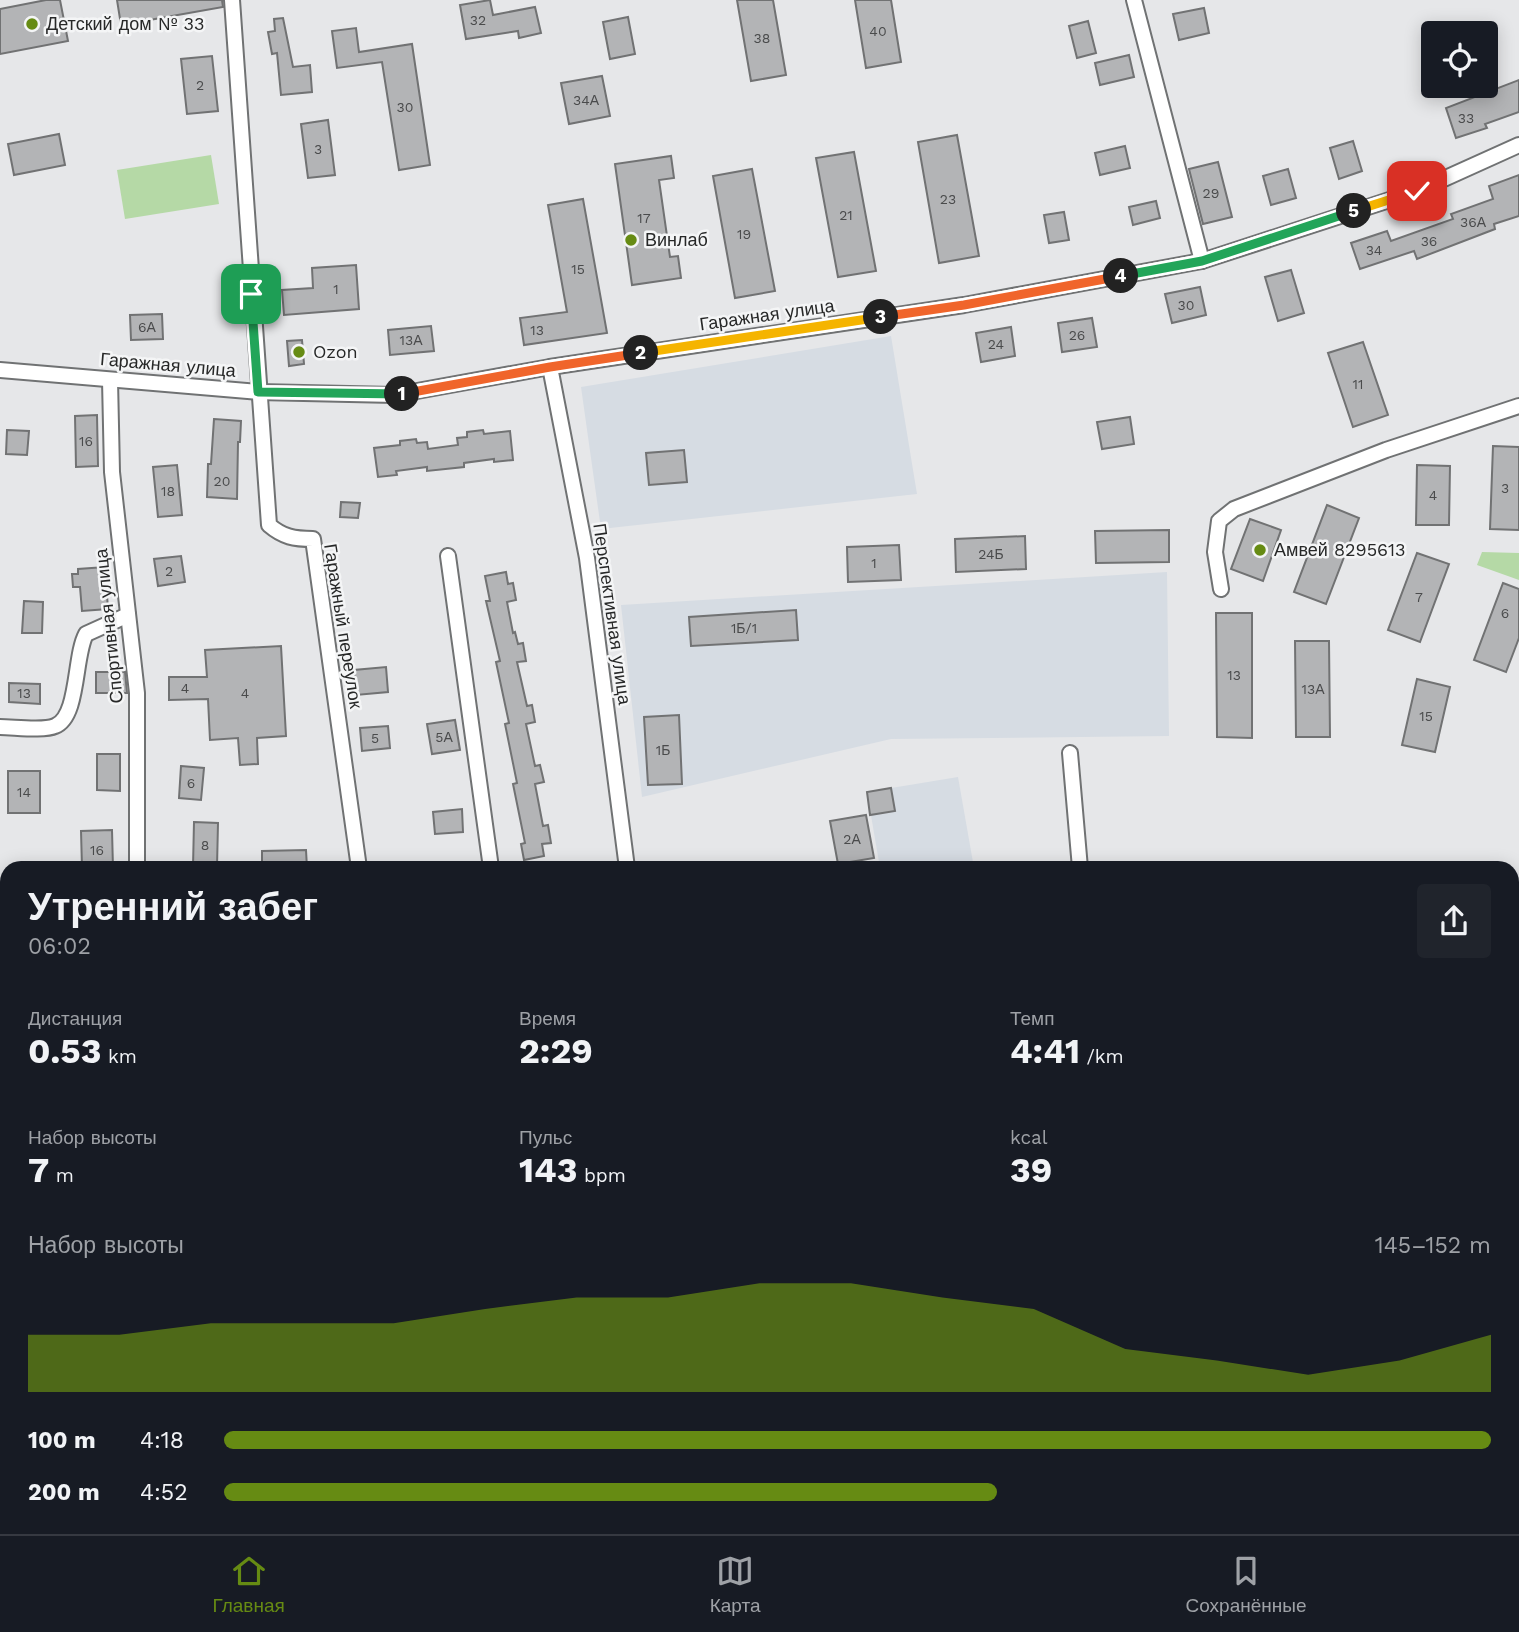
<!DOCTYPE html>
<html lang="ru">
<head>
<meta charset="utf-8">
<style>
  body { margin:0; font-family:"Work Sans",sans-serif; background:#20242c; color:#f1f3f6; height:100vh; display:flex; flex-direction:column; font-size:26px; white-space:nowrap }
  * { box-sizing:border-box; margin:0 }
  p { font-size:23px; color:#9ea1a6 }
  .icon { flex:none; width:38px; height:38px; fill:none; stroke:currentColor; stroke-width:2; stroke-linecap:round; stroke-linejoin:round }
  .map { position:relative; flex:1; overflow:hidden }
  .side { position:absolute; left:0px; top:861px; width:1519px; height:674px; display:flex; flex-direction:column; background:#171b24; border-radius:21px 21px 0 0; box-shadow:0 4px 18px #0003 }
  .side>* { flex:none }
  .controls { position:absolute; left:1421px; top:21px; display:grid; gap:14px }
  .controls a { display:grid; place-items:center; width:77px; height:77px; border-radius:7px; background:#171b24; box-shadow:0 4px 18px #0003; font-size:35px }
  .pin { position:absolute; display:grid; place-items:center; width:60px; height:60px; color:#fff; margin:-30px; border-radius:14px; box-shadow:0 4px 10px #0006 }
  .km { position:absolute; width:35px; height:35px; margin:-18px; border-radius:50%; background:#222; color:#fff; font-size:19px; line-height:35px; text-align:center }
  .round { display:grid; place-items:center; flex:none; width:74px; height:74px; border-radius:7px; background:#20242c }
  .summary { display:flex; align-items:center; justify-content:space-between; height:119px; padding:0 28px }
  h1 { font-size:38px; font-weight:700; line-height:52px }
  .stats { display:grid; grid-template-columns:repeat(3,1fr); gap:10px; height:119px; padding:7px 28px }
  .stats div { display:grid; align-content:center }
  .stats b { font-size:35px; font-weight:700 }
  .stats small { font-size:19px; font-weight:400 }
  .stats p { font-size:19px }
  .chart { height:196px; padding:14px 28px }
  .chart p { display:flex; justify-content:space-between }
  .chart svg { width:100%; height:126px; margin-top:7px; fill:#668b13; opacity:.7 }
  ul { padding:0 28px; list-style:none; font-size:23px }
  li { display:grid; grid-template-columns:112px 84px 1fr; align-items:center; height:52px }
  li i { height:18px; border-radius:9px; background:#668b13 }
  .menu { display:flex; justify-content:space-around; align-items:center; height:98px; border-top:2px solid #363941; background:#171b24; font-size:19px; color:#9ea1a6 }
  .menu a { display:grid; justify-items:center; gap:4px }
  .menu .selected { color:#668b13 }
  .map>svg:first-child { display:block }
  .built { fill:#d6dce3 }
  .green { fill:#b5d9a6 }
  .building { fill:#b3b4b6; stroke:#717273; stroke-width:2 }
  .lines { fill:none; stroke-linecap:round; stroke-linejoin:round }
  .minor-casing { stroke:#707273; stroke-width:18 }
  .minor { stroke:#fff; stroke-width:14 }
  .split-1-casing { stroke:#fff; stroke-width:14 }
  .split-2-casing { stroke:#fff; stroke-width:14 }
  .split-3-casing { stroke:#fff; stroke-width:14 }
  .split-4-casing { stroke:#fff; stroke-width:14 }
  .split-5-casing { stroke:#fff; stroke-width:14 }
  .split-6-casing { stroke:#fff; stroke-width:14 }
  .split-1 { stroke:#22a559; stroke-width:9 }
  .split-2 { stroke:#f0652b; stroke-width:9 }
  .split-3 { stroke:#f5b400; stroke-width:9 }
  .split-4 { stroke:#f0652b; stroke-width:9 }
  .split-5 { stroke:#22a559; stroke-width:9 }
  .split-6 { stroke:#f5b400; stroke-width:9 }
  .poi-dot { fill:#668b13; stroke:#f4f5f6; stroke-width:2.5 }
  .labels { text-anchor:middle; stroke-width:5; stroke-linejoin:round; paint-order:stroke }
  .number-label { font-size:14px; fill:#4a4b4c }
  .poi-label { font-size:18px; fill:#272828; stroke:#f4f5f6; text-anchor:start }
  .street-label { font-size:18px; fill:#272828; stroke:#f4f5f6 }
</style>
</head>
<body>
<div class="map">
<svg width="1519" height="1534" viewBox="0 0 1519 1534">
  <rect width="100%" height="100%" fill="#e6e7e9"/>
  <g class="built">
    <path d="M891,336L917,494L601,529L581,387Z"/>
    <path d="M1167,572L1169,736L891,739L642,797L621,605Z"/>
    <path d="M958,777L974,868H880L867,792Z"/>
    <path d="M881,1528H1132L1135,1534H882Z"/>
  </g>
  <g class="green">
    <path d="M211,155L219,204L125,219L117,170Z"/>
    <path d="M1482,552L1519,553V580L1477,565Z"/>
  </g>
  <g class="building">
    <path d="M46,0H60L68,41L0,54V9Z"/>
    <path d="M117,0H222L223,7L121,25Z"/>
    <path d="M490,0L493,15L535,7L541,33L519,38L518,31L466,39L460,5Z"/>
    <path d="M737,0H773L786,75L751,81Z"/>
    <path d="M855,0H891L901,62L866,68Z"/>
    <path d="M1204,8L1209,33L1179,40L1173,14Z"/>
    <path d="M628,17L635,54L610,59L603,22Z"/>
    <path d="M283,18L293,67L310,65L312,92L281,95L277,53L272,54L268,32L275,31L274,19Z"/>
    <path d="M1088,21L1096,53L1077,58L1069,26Z"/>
    <path d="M356,28L359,52L412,44L430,165L399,170L382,62L337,68L332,31Z"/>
    <path d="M1129,55L1134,77L1100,85L1095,63Z"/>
    <path d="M212,56L218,111L187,114L181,59Z"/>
    <path d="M602,76L610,116L569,124L561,83Z"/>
    <path d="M1519,80V112L1485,124L1487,128L1456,138L1446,108Z"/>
    <path d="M328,120L335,175L308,178L301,124Z"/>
    <path d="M59,134L65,165L14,175L8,144Z"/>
    <path d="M957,135L979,256L939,263L918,142Z"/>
    <path d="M1353,141L1362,171L1339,179L1330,148Z"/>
    <path d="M1125,146L1130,168L1100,175L1095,153Z"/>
    <path d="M854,152L876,271L838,277L816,158Z"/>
    <path d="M671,156L674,178L659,180L670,257L678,256L681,278L632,285L615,164Z"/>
    <path d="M1218,162L1232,217L1203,224L1189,169Z"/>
    <path d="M752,169L775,291L735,298L713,176Z"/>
    <path d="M1288,169L1296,198L1271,205L1263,176Z"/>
    <path d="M1519,175V216L1494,224L1495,229L1417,259L1414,251L1360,269L1351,243L1387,231L1391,241L1453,219L1451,214L1493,199L1489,186Z"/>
    <path d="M583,199L607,333L524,345L520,318L567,312L548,205Z"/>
    <path d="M1156,201L1160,218L1133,225L1129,207Z"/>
    <path d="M1064,212L1069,240L1049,243L1044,215Z"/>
    <path d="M356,265L359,309L284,315L282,290L313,288L312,268Z"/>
    <path d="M1291,270L1304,313L1278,321L1265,277Z"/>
    <path d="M1200,287L1206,315L1172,323L1165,294Z"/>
    <path d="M162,314L163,339L131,340L130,315Z"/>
    <path d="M1092,318L1097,347L1062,352L1058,323Z"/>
    <path d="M431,326L434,351L390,355L388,330Z"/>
    <path d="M1011,327L1015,356L981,362L976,333Z"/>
    <path d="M302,340L304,364L289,366L287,341Z"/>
    <path d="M1363,342L1388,415L1353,427L1328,353Z"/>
    <path d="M97,415L98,466L76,467L75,416Z"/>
    <path d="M1130,417L1134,444L1102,449L1097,422Z"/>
    <path d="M214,419L241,421L240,442H238L237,499L207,497L208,464H211Z"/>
    <path d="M7,430L29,431L27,455L6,454Z"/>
    <path d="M483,430L484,434L510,431L513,460L494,462V459L464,463V467L427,471V467L396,471L397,475L378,477L374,448L400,445V441L416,439L417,443L427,442L428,449L458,445L457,438L467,437V432Z"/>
    <path d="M1493,446L1519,447V530L1490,529Z"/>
    <path d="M684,450L687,482L649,485L646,453Z"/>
    <path d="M177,465L182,515L158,517L153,467Z"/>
    <path d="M1417,465L1450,466L1449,525H1416Z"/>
    <path d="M341,502L360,503L358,518L340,517Z"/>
    <path d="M1327,505L1359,518L1326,604L1294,592Z"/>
    <path d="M1250,519L1281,530L1263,581L1231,569Z"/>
    <path d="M1169,530V562L1096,563L1095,531Z"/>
    <path d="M1025,536L1026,569L956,572L955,539Z"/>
    <path d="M899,545L901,580L848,582L847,547Z"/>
    <path d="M1417,553L1449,564L1420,642L1388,630Z"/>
    <path d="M181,556L185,582L158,586L154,559Z"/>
    <path d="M105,567L108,609L82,611L80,587H73L72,574H78V569Z"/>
    <path d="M506,572L508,584L513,583L516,600L507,602L513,633L515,632L518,644L523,643L526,661L517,662L527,706L532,705L535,722L526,724L535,766L540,765L544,782L535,784L543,826L548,825L551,843L542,844L544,856L524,860L521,844L525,843L513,784L517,783L505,724L509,723L496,662L500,661L486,601H490L485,576Z"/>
    <path d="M1503,583L1519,589V638L1506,672L1474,660Z"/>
    <path d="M24,601L43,602L42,633H22Z"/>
    <path d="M796,610L798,640L691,646L689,617Z"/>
    <path d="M1216,613H1252V738L1217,737Z"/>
    <path d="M1295,641H1329L1330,737H1296Z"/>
    <path d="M281,646L286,736L257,738L258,764L240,765L238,738L210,740L208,699L169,700V677H207L205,650Z"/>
    <path d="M386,667L388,692L356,695L354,670Z"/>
    <path d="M96,672H125L127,693H96Z"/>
    <path d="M1417,679L1450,687L1435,752L1402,745Z"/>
    <path d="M9,683L40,684V704L9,702Z"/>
    <path d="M679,715L682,784L648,785L644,717Z"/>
    <path d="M455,720L460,750L432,754L427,724Z"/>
    <path d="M388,726L390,748L362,751L360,728Z"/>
    <path d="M97,754H120V791L97,790Z"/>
    <path d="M181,766L204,768L201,800L179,798Z"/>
    <rect x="8" y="771" width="32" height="42"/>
    <path d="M891,788L895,811L870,815L867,792Z"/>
    <path d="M462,809L463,832L435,834L433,812Z"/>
    <path d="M866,815L874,858L838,864L830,821Z"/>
    <path d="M194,822L218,823L217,867H193Z"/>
    <path d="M112,830L113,868H82L81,831Z"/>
    <path d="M306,850L307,868H262V851Z"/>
  </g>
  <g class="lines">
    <g class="minor-casing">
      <g id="minor">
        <path d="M232,0L269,525C283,537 294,539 313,539L359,868"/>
        <path d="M1134,0L1202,261"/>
        <path d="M550,367L587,558L627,868"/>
        <path d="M0,370L258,392L395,395L550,367L964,305L1202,261L1417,191L1519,145"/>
        <path d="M110,380L112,472L137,693V868"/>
        <path d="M448,556L491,868"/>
        <path d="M1221,589L1215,552L1219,521L1234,509L1386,450L1519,406"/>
        <path d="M0,727C14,727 44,731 55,726C79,717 74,656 86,634L128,615"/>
        <path d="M1070,753L1080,868"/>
        <path d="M0,1096L7,1093"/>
        <path d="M0,1474L7,1468"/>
        <path d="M606,1528L608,1534"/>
        <path d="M1161,1528L1170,1534"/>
        <path d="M340,1534L343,1528"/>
      </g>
    </g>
    <use href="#minor" class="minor"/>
  </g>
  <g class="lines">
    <g class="split-1-casing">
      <path id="split-1" d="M251,294L258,392L402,394"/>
    </g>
    <g class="split-2-casing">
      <path id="split-2" d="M402,394L550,367L641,353"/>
    </g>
    <g class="split-3-casing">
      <path id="split-3" d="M641,353L881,317"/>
    </g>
    <g class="split-4-casing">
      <path id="split-4" d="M881,317L964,305L1121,276"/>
    </g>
    <g class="split-5-casing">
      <path id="split-5" d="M1121,276L1202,261L1354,211"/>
    </g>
    <g class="split-6-casing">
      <path id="split-6" d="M1354,211L1417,191"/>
    </g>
    <use href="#split-1" class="split-1"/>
    <use href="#split-2" class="split-2"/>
    <use href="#split-3" class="split-3"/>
    <use href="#split-4" class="split-4"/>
    <use href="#split-5" class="split-5"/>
    <use href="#split-6" class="split-6"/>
  </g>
  <g class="poi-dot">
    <circle cx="32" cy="24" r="7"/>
    <circle cx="631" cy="240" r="7"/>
    <circle cx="299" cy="352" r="7"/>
    <circle cx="1260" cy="550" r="7"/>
  </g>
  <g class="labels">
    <g class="number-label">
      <text x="478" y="25">32</text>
      <text x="878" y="36">40</text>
      <text x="762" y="43">38</text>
      <text x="200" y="90">2</text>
      <text x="586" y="105">34А</text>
      <text x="405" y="112">30</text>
      <text x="1466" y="123">33</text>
      <text x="318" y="154">3</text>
      <text x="1211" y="198">29</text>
      <text x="948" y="204">23</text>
      <text x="846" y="220">21</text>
      <text x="644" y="223">17</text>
      <text x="1473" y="227">36А</text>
      <text x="744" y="239">19</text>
      <text x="1429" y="246">36</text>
      <text x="1374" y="255">34</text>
      <text x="578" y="274">15</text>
      <text x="336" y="294">1</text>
      <text x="1186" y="310">30</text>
      <text x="147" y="332">6А</text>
      <text x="537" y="335">13</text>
      <text x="1077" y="340">26</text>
      <text x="411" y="345">13А</text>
      <text x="996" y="349">24</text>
      <text x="1358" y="389">11</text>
      <text x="86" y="446">16</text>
      <text x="222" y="486">20</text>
      <text x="1505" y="493">3</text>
      <text x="168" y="496">18</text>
      <text x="1433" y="500">4</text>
      <text x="991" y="559">24Б</text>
      <text x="874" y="568">1</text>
      <text x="169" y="576">2</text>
      <text x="1419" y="602">7</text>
      <text x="1505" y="618">6</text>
      <text x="744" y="633">1Б/1</text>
      <text x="1234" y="680">13</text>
      <text x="185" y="693">4</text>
      <text x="1313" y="694">13А</text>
      <text x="24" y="698">13</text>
      <text x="245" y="698">4</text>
      <text x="1426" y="721">15</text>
      <text x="444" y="742">5А</text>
      <text x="375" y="743">5</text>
      <text x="663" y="755">1Б</text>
      <text x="191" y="788">6</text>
      <text x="24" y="797">14</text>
      <text x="852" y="844">2А</text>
      <text x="205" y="850">8</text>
      <text x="97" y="855">16</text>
    </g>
    <g class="poi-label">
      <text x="46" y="30">Детский дом № 33</text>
      <text x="645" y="246">Винлаб</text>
      <text x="313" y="358">Ozon</text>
      <text x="1274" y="556">Амвей 8295613</text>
    </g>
    <g class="street-label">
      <text transform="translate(767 315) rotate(-8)" y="6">Гаражная улица</text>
      <text transform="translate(168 365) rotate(5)" y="6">Гаражная улица</text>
      <text transform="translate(612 614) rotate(82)" y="6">Перспективная улица</text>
      <text transform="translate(109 626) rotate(-96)" y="6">Спортивная улица</text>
      <text transform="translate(343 626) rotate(81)" y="6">Гаражный переулок</text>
    </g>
  </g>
</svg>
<div class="controls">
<a><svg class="icon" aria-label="locate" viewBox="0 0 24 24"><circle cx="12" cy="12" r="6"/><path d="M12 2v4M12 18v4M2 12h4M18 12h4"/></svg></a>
</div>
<div class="pin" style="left:251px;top:294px;background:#1e9e55"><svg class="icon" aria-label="arrive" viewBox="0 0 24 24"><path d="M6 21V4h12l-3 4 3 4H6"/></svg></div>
<div class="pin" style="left:1417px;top:191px;background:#d93025"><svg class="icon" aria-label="check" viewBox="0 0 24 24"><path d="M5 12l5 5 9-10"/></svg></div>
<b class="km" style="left:402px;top:394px">1</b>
<b class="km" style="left:641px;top:353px">2</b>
<b class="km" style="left:881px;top:317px">3</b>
<b class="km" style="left:1121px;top:276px">4</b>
<b class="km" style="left:1354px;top:211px">5</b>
<section class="side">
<div class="summary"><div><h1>Утренний забег</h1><p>06:02</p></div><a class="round"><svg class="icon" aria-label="share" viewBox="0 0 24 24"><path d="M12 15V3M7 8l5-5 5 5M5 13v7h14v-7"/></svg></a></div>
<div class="stats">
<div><p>Дистанция</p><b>0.53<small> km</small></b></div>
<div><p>Время</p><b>2:29</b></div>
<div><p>Темп</p><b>4:41<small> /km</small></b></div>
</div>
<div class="stats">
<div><p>Набор высоты</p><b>7<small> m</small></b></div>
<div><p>Пульс</p><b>143<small> bpm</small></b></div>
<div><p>kcal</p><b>39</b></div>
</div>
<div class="chart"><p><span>Набор высоты</span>145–152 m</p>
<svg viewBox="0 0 160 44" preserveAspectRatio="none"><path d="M0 44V24L10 24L20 20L30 20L40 20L50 15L60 11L70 11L80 6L90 6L100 11L110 15L120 29L130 33L140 38L150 33L160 24V44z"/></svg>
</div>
<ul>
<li><b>100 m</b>4:18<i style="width:100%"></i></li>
<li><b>200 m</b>4:52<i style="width:61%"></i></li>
</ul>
</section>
</div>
<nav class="menu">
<a class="selected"><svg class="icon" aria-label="home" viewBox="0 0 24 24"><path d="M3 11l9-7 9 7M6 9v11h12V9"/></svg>Главная</a>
<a><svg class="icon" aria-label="map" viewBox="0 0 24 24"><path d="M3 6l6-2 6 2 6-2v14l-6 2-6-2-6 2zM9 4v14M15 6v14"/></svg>Карта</a>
<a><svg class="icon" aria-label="saved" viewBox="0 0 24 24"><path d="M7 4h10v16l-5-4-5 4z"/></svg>Сохранённые</a>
</nav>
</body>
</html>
